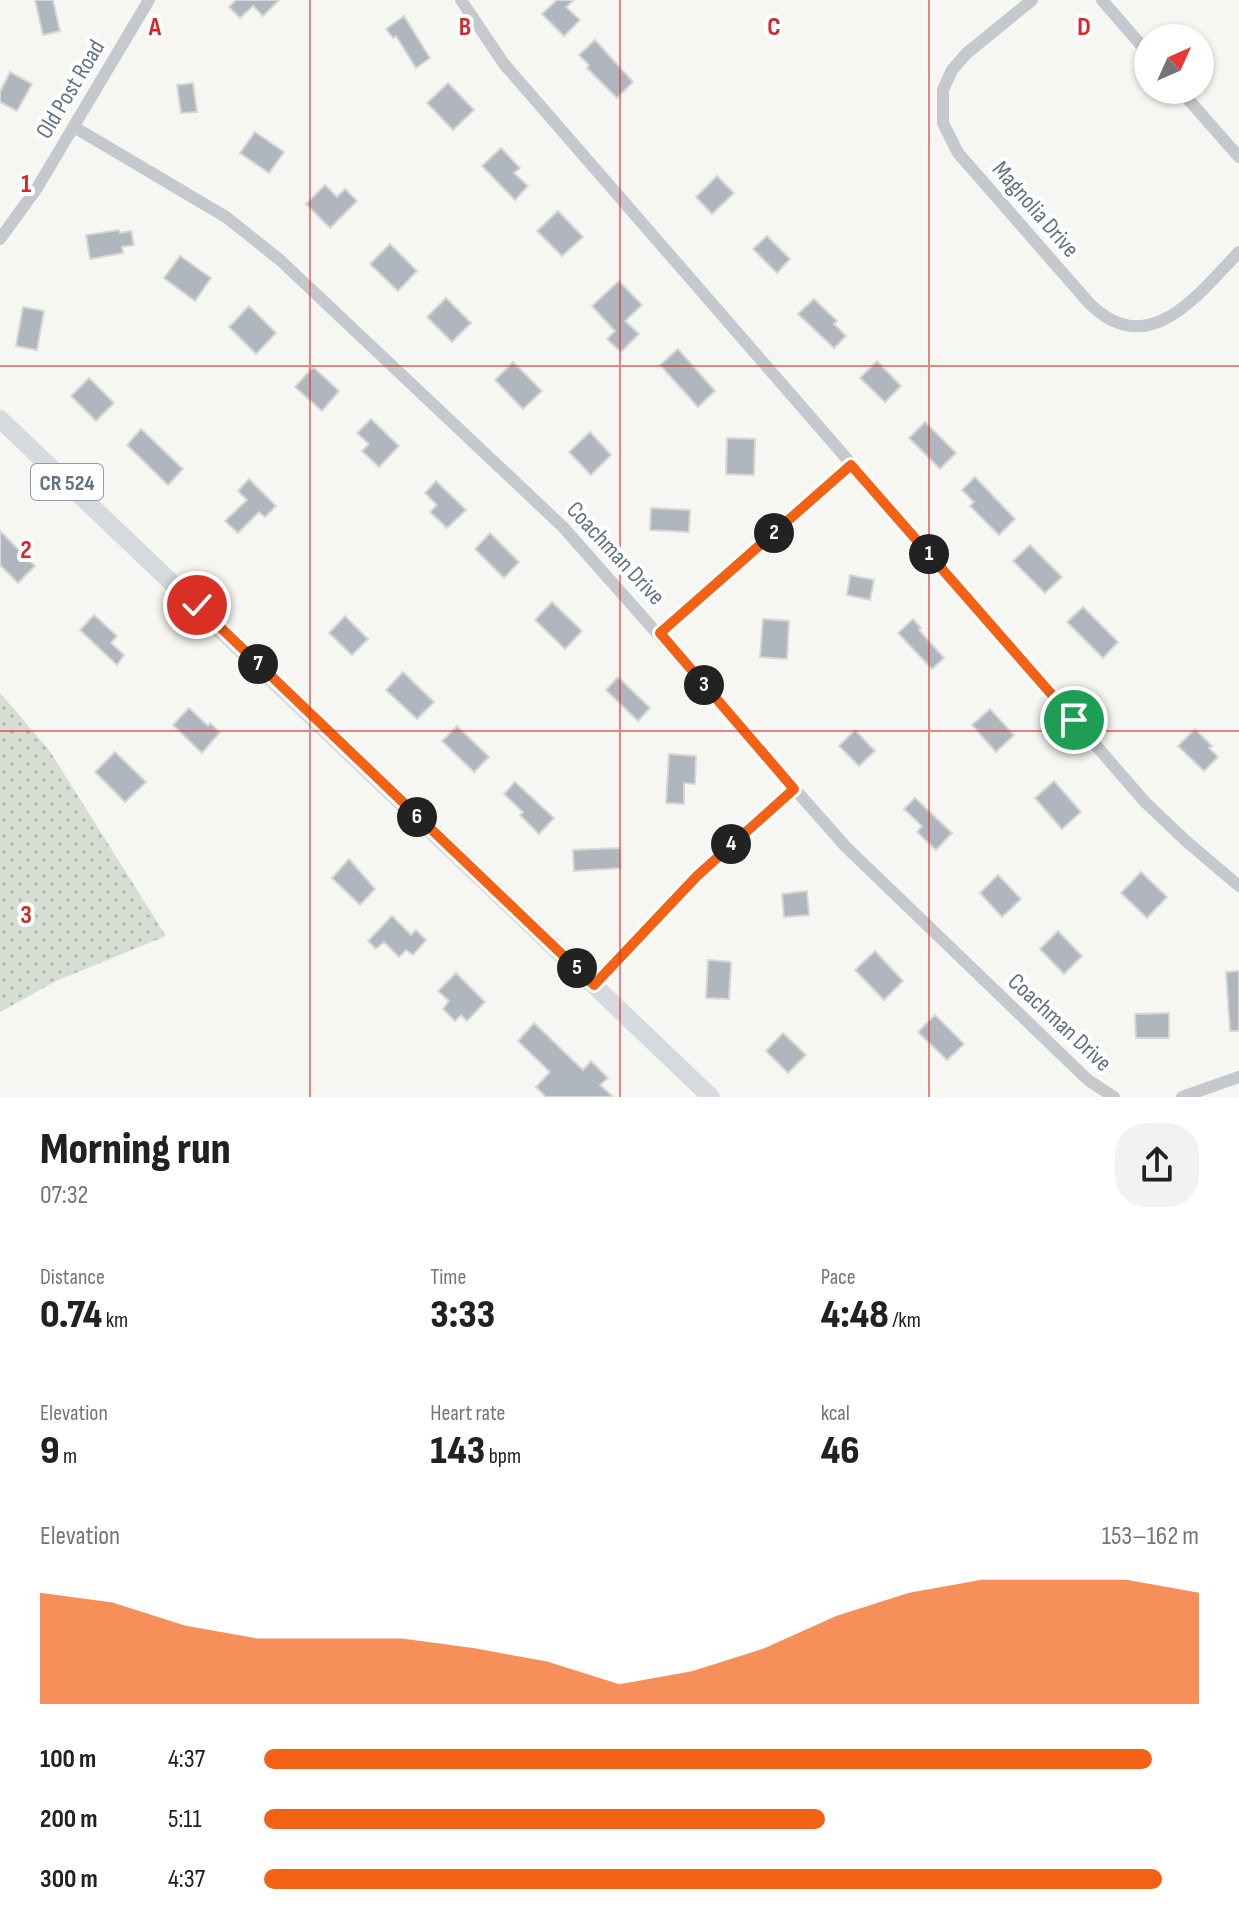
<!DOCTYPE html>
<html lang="en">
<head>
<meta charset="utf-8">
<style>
  body { margin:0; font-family:"Sofia Sans Condensed",sans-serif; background:#f2f2f2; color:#202124; height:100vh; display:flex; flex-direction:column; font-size:30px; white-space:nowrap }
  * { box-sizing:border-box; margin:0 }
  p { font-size:26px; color:#757577 }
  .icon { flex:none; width:44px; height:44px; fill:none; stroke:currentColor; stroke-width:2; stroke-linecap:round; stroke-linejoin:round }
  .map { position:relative; height:1097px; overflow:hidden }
  .drawer { display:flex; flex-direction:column; background:#fff; flex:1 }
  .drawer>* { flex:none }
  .needle { width:52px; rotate:45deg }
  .fabs { position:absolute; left:1134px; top:24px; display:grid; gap:16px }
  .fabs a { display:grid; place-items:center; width:80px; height:80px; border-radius:50%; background:#fff; box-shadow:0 2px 6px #0004; font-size:40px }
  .pin { position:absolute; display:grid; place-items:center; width:68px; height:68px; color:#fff; margin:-34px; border:4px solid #fff; border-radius:50%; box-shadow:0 2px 8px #0007 }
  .km { position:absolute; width:40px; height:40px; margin:-20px; border-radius:50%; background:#222; color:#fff; font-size:22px; line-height:40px; text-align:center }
  .round { display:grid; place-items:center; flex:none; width:84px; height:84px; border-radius:32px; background:#f2f2f2 }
  .head { display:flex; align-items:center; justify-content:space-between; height:136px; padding:0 40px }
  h1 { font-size:44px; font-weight:800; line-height:60px }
  .stats { display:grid; grid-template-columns:repeat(3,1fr); gap:12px; height:136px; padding:8px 40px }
  .stats div { display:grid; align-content:center }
  .stats b { font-size:40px; font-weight:800 }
  .stats small { font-size:22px; font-weight:400 }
  .stats p { font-size:22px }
  .chart { height:224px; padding:16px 40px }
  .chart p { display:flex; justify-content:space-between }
  .chart svg { width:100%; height:144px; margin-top:8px; fill:#f36115; opacity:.7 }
  ul { padding:0 40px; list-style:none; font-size:26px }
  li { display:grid; grid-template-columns:128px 96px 1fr; align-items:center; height:60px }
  li i { height:20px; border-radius:10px; background:#f36115 }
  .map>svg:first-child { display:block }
  .grass { fill:url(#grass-dots) }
  .building { fill:#afb6bd; stroke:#d7d7d5; stroke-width:2 }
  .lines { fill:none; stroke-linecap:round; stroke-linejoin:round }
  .minor { stroke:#c5c8cc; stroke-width:12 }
  .primary { stroke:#d6dadf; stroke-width:18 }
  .route-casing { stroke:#fff; stroke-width:16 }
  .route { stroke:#f36115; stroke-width:10 }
  .grid { fill:none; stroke:#d62828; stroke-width:2; stroke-opacity:0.55 }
  .labels { text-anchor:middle; stroke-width:8; stroke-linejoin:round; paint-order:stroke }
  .shield { fill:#fff; stroke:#919caa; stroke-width:2 }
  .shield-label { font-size:22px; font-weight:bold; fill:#627286 }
  .street-label { font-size:24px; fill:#627286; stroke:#fff }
  .grid-label { font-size:26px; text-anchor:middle; font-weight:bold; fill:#d62828; stroke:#fff; stroke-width:8; stroke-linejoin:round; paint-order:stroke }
</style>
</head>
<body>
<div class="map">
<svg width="1239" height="1097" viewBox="0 0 1239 1097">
  <defs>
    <pattern id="grass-dots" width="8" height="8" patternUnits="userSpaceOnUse" patternTransform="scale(2)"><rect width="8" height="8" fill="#d6ded3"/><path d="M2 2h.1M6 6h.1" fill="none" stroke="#b1b8b1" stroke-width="1.8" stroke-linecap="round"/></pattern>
  </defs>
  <rect width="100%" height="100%" fill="#f6f6f2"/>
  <path class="grass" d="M0,693L49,750L166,936L56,981L0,1012Z"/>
  <g class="building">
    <path d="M35,0H53L60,31L43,35Z"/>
    <path d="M236,0H279L263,16L253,6L240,18L229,7Z"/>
    <path d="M557,0H574L566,7L580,20L564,36L542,14Z"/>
    <path d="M404,16L430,58L416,68L396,36L393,38L386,29Z"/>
    <path d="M595,40L633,82L617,98L587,68L589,65L579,55Z"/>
    <path d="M10,72L32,84L17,111L0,102V92Z"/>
    <path d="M193,83L197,112L181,113L177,85Z"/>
    <path d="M448,83L474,110L453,130L427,103Z"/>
    <path d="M255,132L284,152L269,173L240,153Z"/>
    <path d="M501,148L520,168L514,173L528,186L515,200L482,166Z"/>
    <path d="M717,176L734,193L712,214L696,197Z"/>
    <path d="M325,185L337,197L345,189L357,201L330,228L306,204Z"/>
    <path d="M558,211L583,237L562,256L537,231Z"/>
    <path d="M119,230L120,233L131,231L134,245L122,247L123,253L90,259L86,235Z"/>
    <path d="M767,236L790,259L777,273L753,249Z"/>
    <path d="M390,244L417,271L398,291L370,264Z"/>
    <path d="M180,256L211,278L195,301L164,278Z"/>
    <path d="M619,281L642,305L625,321L639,334L621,352L607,339L615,331L592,306Z"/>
    <path d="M446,298L471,323L452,342L427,317Z"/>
    <path d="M814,299L837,321L834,324L846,336L834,348L798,314Z"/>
    <path d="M249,306L276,333L256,354L229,327Z"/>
    <path d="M23,307L44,311L37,350L16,346Z"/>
    <path d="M678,349L715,391L698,407L660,365Z"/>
    <path d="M877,361L901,386L885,402L860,378Z"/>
    <path d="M513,362L542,391L523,409L495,380Z"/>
    <path d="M313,367L339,391L322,411L295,387Z"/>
    <path d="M89,378L114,403L96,421L71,396Z"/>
    <path d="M371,419L399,446L379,467L362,451L369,444L357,433Z"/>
    <path d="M925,422L956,453L940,469L909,438Z"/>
    <path d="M141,429L183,469L168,485L127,445Z"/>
    <path d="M590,432L611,455L591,475L569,452Z"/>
    <path d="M727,438L755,439L754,475L726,474Z"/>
    <path d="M975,477L1015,519L999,535L970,506L974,502L962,490Z"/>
    <path d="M249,479L276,506L265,517L259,512L238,533L225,521L247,500L238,491Z"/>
    <path d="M436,481L466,510L447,528L430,512L437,505L425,493Z"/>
    <path d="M651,508L690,510L689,532L650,530Z"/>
    <path d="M0,531L35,566L18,583L0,565Z"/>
    <path d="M490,533L519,562L504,578L475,549Z"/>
    <path d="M1030,545L1062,577L1045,593L1013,561Z"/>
    <path d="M850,575L874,580L870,600L847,595Z"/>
    <path d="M552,602L582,631L565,649L535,620Z"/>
    <path d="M1083,607L1118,642L1103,658L1067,622Z"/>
    <path d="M94,615L117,636L111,643L124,655L117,665L80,630Z"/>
    <path d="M345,616L368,639L352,655L329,633Z"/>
    <path d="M763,619L789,621L787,659L760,657Z"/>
    <path d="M913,619L921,628L919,630L944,658L932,669L898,633Z"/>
    <path d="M403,672L434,702L417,719L386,690Z"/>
    <path d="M618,677L650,708L638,721L606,690Z"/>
    <path d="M189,708L208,726L210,723L220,732L202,753L173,725Z"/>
    <path d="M990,709L1014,735L996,752L972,725Z"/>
    <path d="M457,726L489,757L474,772L442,741Z"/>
    <path d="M1195,729L1212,746L1209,748L1218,757L1204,771L1178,746Z"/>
    <path d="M855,730L875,751L859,766L839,746Z"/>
    <path d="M115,752L146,782L125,802L95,772Z"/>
    <path d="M669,754L696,756L695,784L684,783V804L666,803Z"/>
    <path d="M1054,781L1081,812L1062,829L1035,798Z"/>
    <path d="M515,782L554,818L539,834L520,815L523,812L504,794Z"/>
    <path d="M915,798L952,833L936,850L917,832L922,826L904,809Z"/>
    <path d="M620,848L621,868L574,871L573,850Z"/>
    <path d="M349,859L375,889L360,905L332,878Z"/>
    <path d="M1141,872L1167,897L1147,918L1121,893Z"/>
    <path d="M998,875L1021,899L1002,917L980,893Z"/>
    <path d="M807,891L809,915L784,917L782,894Z"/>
    <path d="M392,916L411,935L416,930L426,940L413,955L406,950L399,957L384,942L376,949L368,941Z"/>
    <path d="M1058,931L1082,956L1064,974L1040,949Z"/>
    <path d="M875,951L903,981L884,1000L855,970Z"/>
    <path d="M708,960L731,962L729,999L706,998Z"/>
    <path d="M1239,971V1031H1230L1226,972Z"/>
    <path d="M456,973L485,1002L467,1021L461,1015L455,1021L443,1009L449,1001L438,991Z"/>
    <path d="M1169,1013V1038H1136L1135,1014Z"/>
    <path d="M935,1015L964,1044L947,1060L918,1032Z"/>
    <path d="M534,1023L583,1070L591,1061L608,1078L600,1085L613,1097H546L536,1087L550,1072L518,1041Z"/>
    <path d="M783,1033L806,1055L788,1073L766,1051Z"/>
  </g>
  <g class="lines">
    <g class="minor">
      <path d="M461,0L504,64L1145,802L1186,841L1239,886"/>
      <path d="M1032,0L967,53L952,70L943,90V123L958,153L1089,303C1149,363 1199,293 1239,252"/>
      <path d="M1102,0L1148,53"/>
      <path d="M1180,90L1239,157"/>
      <path d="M74,127L226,217L280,260L563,527L846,847L1088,1080L1114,1097"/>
      <path d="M0,239L37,188L149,0"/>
      <path d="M660,633L851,465"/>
      <path d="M594,985L697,876L794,789"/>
      <path d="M1182,1097L1239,1077"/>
    </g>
    <path class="primary" d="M0,419L711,1097"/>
  </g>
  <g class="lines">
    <g class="route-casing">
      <path id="route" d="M197,605L594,985L697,876L794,789L660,633L851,465L1074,720"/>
    </g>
    <use href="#route" class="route"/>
  </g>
  <path class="grid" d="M310,0V1097M620,0V1097M929,0V1097M0,366H1239M0,731H1239"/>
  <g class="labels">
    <rect class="shield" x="31" y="464" width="72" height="36" rx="6"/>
    <g class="shield-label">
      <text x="67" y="490">CR 524</text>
    </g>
    <g class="street-label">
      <text transform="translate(70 89) rotate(-59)" y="8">Old Post Road</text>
      <text transform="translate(1036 209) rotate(49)" y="8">Magnolia Drive</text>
      <text transform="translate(616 553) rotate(47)" y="8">Coachman Drive</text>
      <text transform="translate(1060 1022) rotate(43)" y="8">Coachman Drive</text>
    </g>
  </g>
  <g class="grid-label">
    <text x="155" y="35">A</text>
    <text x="465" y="35">B</text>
    <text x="774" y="35">C</text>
    <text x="1084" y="35">D</text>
    <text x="26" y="192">1</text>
    <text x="26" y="558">2</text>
    <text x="26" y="923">3</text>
  </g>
</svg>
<div class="fabs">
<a><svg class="needle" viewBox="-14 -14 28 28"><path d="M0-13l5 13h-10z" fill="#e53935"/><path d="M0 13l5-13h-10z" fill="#757577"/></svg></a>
</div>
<div class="pin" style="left:1074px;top:720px;background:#1e9e55"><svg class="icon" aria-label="arrive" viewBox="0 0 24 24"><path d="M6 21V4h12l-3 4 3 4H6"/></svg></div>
<div class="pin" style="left:197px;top:605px;background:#d93025"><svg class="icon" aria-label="check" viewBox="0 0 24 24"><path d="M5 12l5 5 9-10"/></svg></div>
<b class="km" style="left:929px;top:554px">1</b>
<b class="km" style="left:774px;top:533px">2</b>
<b class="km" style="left:704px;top:685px">3</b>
<b class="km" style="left:731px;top:844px">4</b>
<b class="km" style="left:577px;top:968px">5</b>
<b class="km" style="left:417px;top:817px">6</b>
<b class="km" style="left:258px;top:664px">7</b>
</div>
<section class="drawer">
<div class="head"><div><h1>Morning run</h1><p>07:32</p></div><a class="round"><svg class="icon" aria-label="share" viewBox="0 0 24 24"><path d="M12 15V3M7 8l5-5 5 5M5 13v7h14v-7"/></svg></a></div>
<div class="stats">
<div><p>Distance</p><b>0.74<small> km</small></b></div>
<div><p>Time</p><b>3:33</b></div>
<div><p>Pace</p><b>4:48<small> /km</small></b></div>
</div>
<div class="stats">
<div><p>Elevation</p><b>9<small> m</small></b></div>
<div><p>Heart rate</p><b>143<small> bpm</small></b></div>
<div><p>kcal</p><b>46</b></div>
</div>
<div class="chart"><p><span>Elevation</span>153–162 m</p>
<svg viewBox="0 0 160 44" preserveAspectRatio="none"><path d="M0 44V10L10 13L20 20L30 24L40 24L50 24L60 27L70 31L80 38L90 34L100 27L110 17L120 10L130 6L140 6L150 6L160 10V44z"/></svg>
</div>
<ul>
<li><b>100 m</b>4:37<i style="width:95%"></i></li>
<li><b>200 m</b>5:11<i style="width:60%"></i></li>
<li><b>300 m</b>4:37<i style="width:96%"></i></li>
</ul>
</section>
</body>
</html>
